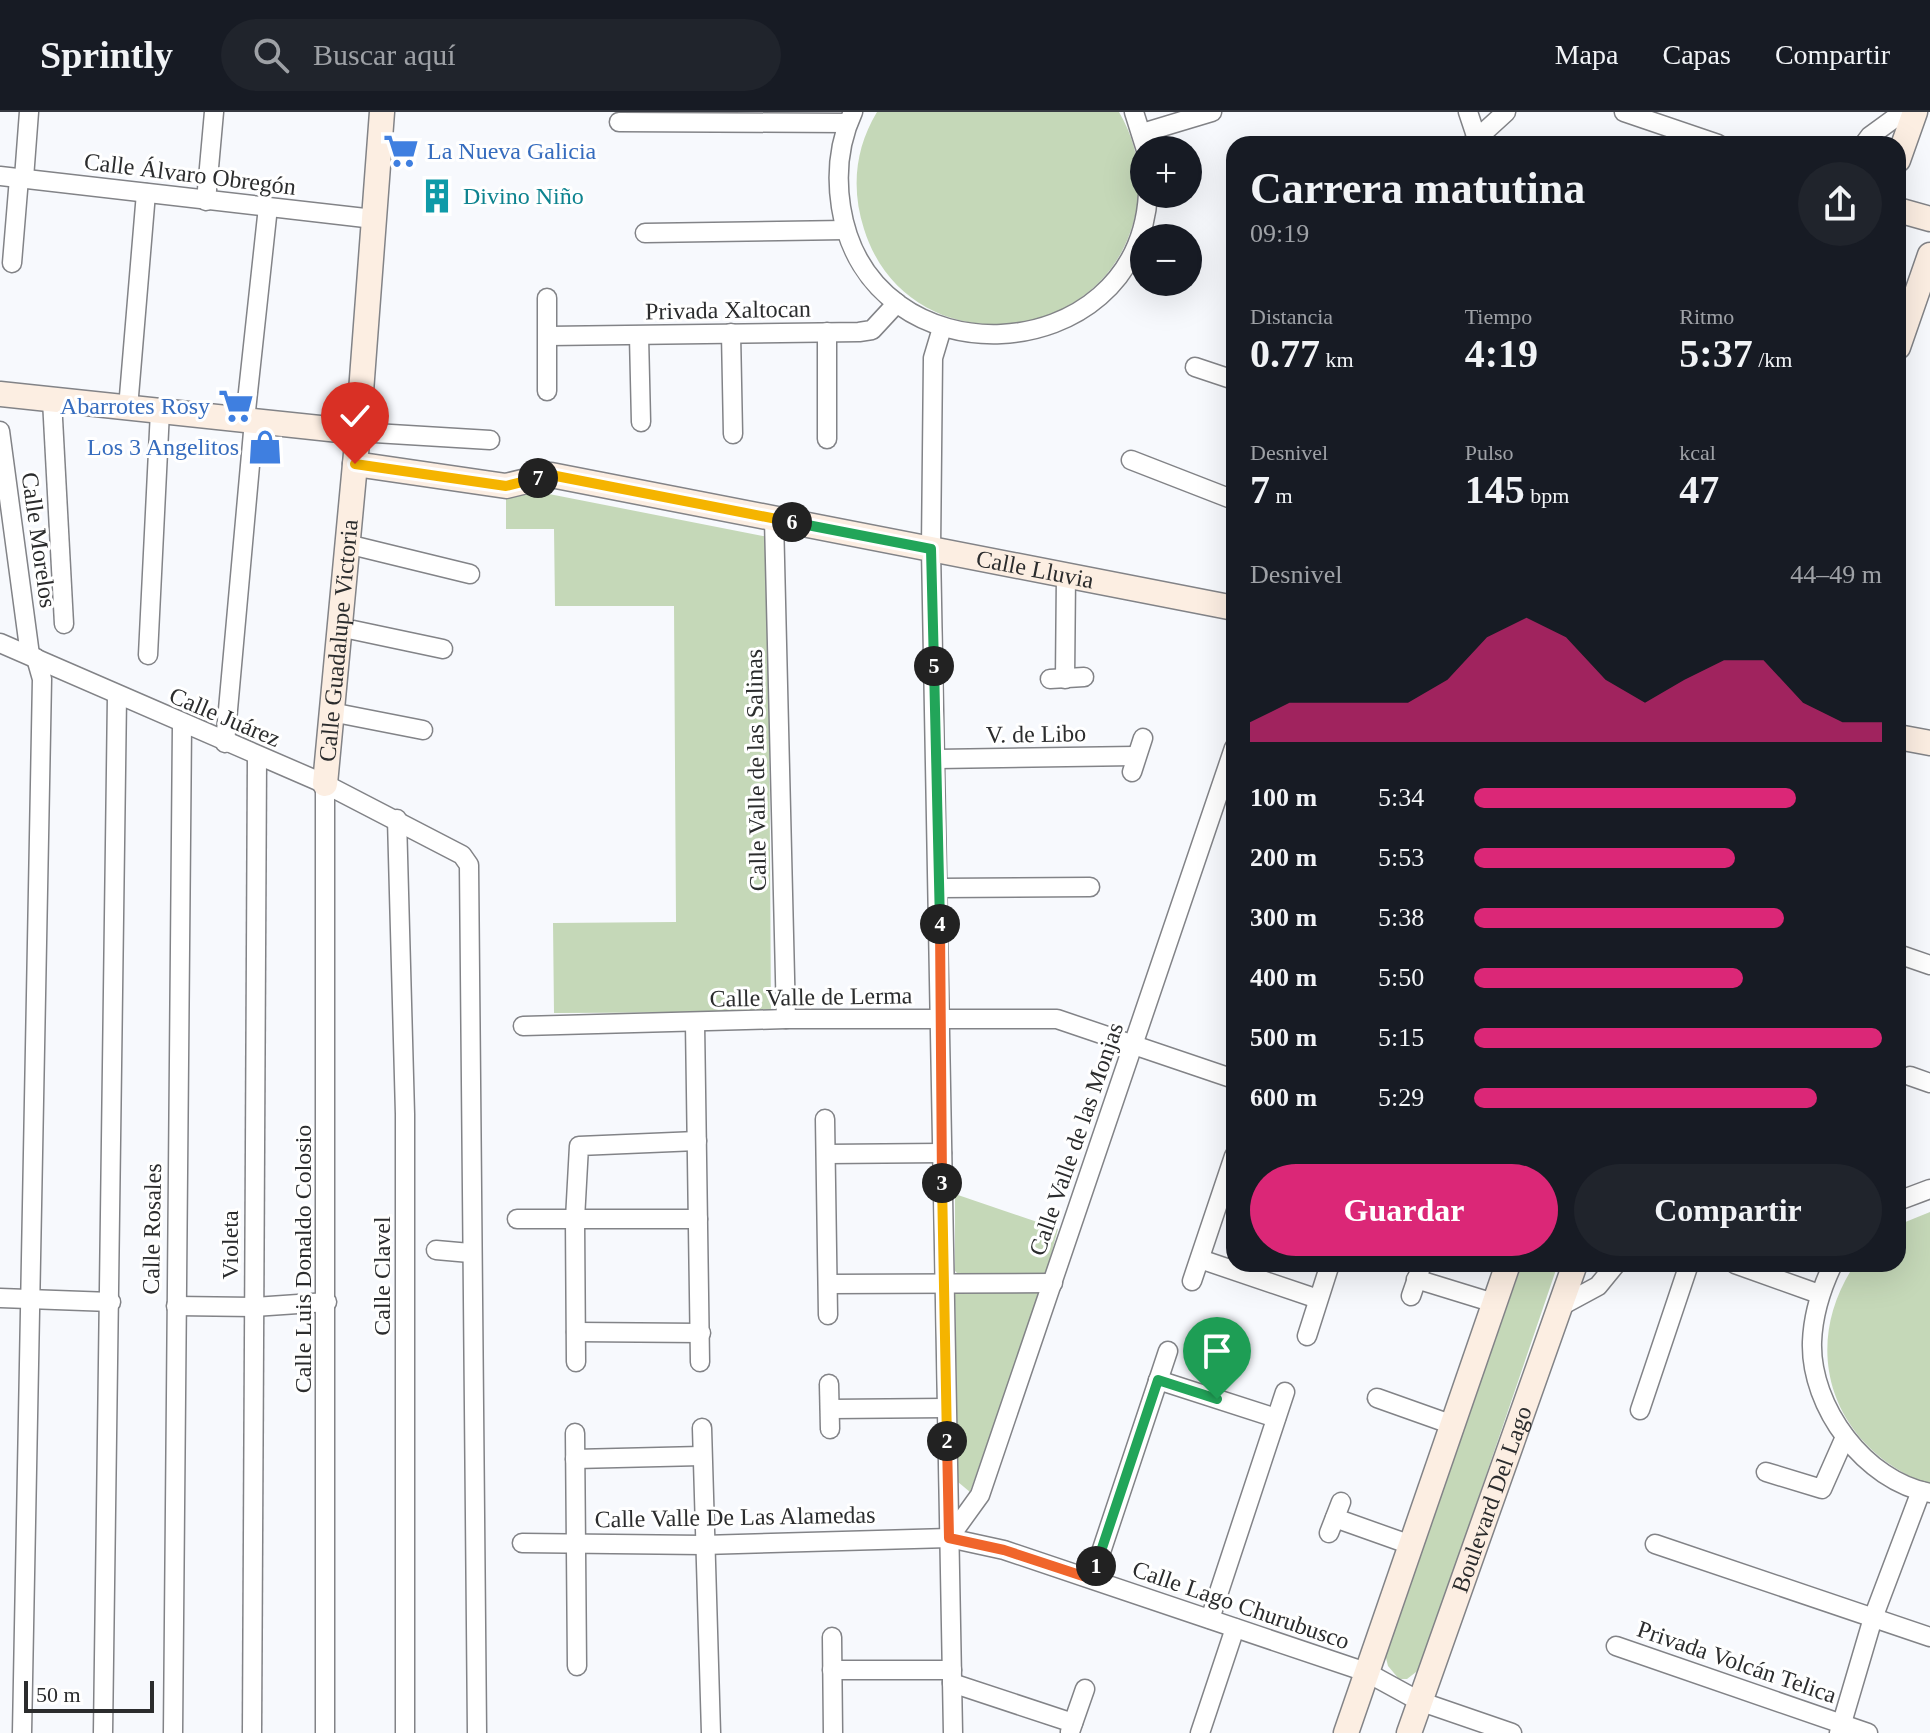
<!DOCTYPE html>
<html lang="es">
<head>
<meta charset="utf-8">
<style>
  body { margin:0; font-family:Georgia,serif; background:#20242c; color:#f1f3f6; height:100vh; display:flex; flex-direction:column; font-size:30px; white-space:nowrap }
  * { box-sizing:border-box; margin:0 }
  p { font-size:26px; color:#9ea1a6 }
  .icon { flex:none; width:44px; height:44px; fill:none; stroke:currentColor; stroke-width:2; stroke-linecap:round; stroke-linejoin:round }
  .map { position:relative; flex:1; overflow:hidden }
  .side { position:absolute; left:1226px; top:24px; width:680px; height:1136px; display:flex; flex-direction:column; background:#171b24; border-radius:24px; box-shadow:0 8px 32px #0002 }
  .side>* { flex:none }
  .buttons { position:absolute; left:1130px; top:24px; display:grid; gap:16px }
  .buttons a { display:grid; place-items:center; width:72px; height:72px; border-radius:50%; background:#171b24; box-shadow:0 8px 32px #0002; font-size:40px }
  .scale { position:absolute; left:24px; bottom:20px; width:130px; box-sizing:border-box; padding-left:8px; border:4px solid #2b2c2d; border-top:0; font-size:22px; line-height:28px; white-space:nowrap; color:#2b2c2d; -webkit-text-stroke:6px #fff; paint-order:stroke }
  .pin { position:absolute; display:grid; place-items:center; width:68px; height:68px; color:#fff; margin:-82px -34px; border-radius:50% 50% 50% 0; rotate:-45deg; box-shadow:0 0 8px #0007 }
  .pin .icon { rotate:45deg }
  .km { position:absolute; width:40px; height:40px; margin:-20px; border-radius:50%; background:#222; color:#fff; font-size:22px; line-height:40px; text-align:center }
  .round { display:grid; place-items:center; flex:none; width:84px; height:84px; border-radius:42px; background:#20242c }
  .head { display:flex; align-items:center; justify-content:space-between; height:136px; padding:0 24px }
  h1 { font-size:44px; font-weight:800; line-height:60px }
  .metrics { display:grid; grid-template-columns:repeat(3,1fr); gap:12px; height:136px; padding:8px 24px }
  .metrics div { display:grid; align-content:center }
  .metrics b { font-size:40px; font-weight:800 }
  .metrics small { font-size:22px; font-weight:400 }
  .metrics p { font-size:22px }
  .chart { height:224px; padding:16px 24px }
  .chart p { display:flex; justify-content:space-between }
  .chart svg { width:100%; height:144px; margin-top:8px; fill:#db2777; opacity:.7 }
  .action { display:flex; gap:16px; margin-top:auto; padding:16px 24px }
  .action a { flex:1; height:92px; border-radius:48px; background:#db2777; color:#fff; font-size:32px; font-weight:800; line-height:92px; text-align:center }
  .action a+a { background:#20242c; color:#f1f3f6 }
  ul { padding:0 24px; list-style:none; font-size:26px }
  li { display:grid; grid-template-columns:128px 96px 1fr; align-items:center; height:60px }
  li i { height:20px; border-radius:10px; background:#db2777 }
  header { display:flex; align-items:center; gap:48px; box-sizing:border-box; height:112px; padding:0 40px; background:#171b24; border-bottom:2px solid #363941 }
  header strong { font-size:38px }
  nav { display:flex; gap:44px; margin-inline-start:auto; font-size:28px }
  .search { width:560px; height:72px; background:#20242c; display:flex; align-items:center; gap:20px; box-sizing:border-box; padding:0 28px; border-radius:44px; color:#9ea1a6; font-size:30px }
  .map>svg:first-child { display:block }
  .green { fill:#c5d8b8 }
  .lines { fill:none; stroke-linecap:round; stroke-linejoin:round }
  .street-casing { stroke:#828387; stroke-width:21 }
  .secondary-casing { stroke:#828387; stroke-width:27 }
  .street { stroke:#fff; stroke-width:18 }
  .secondary { stroke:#fceee2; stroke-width:24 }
  .split-1-casing { stroke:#fff; stroke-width:16 }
  .split-2-casing { stroke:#fff; stroke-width:16 }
  .split-3-casing { stroke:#fff; stroke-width:16 }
  .split-4-casing { stroke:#fff; stroke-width:16 }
  .split-5-casing { stroke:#fff; stroke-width:16 }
  .split-6-casing { stroke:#fff; stroke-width:16 }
  .split-7-casing { stroke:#fff; stroke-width:16 }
  .split-8-casing { stroke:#fff; stroke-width:16 }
  .split-1 { stroke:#22a559; stroke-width:10 }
  .split-2 { stroke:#f0652b; stroke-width:10 }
  .split-3 { stroke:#f5b400; stroke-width:10 }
  .split-4 { stroke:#f0652b; stroke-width:10 }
  .split-5 { stroke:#22a559; stroke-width:10 }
  .split-6 { stroke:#22a559; stroke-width:10 }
  .split-7 { stroke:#f5b400; stroke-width:10 }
  .split-8 { stroke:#f5b400; stroke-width:10 }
  .labels { text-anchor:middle; stroke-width:6; stroke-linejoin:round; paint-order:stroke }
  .shop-label { font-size:24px; fill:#366cbe; stroke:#fff; text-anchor:end }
  .street-label { font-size:24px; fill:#2b2c2d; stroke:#fff }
  .culture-label { font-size:24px; fill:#0d838f; stroke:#fff; text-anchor:start }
</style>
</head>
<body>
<header>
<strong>Sprintly</strong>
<div class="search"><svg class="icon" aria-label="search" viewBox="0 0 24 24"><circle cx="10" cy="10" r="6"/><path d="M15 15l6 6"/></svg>Buscar aquí</div>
<nav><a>Mapa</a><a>Capas</a><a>Compartir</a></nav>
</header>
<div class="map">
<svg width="1930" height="1621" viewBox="0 0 1930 1621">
  <rect width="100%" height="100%" fill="#f7f9fd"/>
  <g class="green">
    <path d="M877,0H1119C1137,31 1143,64 1136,99C1109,239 907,255 864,117C851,77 855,36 877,0Z"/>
    <path d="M549,382L768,425L771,900L554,901L553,811L676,810L674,494H555L554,417H506V383Z"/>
    <path d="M955,1082L1058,1117L1045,1165L959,1163L955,1159Z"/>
    <path d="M1930,1100V1373C1834,1337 1797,1239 1855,1152H1898V1113Z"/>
    <path d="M1522,1152H1558L1420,1557L1407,1567H1399L1388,1554L1385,1542Z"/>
    <path d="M955,1180H1040L970,1380L958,1370Z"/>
  </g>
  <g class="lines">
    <g class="street-casing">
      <g id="street">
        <path d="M853,0C839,30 836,63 841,95C869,273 1138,260 1148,82"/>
        <path d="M1134,0L1146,38"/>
        <path d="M1468,0L1476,24"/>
        <path d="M1624,0L1718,32"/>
        <path d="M619,10L848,11"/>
        <path d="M1142,21L1212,0"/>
        <path d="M1471,32L1506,0"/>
        <path d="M1864,32L1870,24L1903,0"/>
        <path d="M0,64L374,107"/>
        <path d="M24,66L29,0"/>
        <path d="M206,89L214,0"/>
        <path d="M645,121L845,118"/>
        <path d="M12,151L19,66"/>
        <path d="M942,216L933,246L931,437L953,1621"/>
        <path d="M731,221L733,322"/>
        <path d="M548,224L859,220L872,218L897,191"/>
        <path d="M639,224L641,310"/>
        <path d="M1195,255L1234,268"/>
        <path d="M547,279V186"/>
        <path d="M52,288L64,512"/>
        <path d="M128,296L146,81"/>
        <path d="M245,308L268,95"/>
        <path d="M0,319L30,543"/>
        <path d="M358,320L490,328"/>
        <path d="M827,327V220"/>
        <path d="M1131,348L1234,388"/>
        <path d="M774,407L786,907"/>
        <path d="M347,432L470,462"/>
        <path d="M339,515L443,537"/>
        <path d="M0,531L325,672L462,743L469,753L477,1621"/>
        <path d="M148,543L160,299"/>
        <path d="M1050,567L1084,565"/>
        <path d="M1065,567L1066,463"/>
        <path d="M331,600L423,618"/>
        <path d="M225,631L254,309"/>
        <path d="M937,647L1135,644"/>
        <path d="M1132,660L1143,626"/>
        <path d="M325,672V1621"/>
        <path d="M397,707L405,1002V1621"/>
        <path d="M939,776L1090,775"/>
        <path d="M1898,842L1930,853"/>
        <path d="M695,911L700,1250"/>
        <path d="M523,914L786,907H1057L1234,967"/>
        <path d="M1910,964L1930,971"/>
        <path d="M825,1007L828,1203"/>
        <path d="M826,1042L942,1041"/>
        <path d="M1898,1089L1930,1077"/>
        <path d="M517,1107H698"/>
        <path d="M436,1138L470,1141"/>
        <path d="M1200,1147L1318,1187"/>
        <path d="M1735,1152L1819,1182"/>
        <path d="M1833,1152C1821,1177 1813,1202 1812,1230C1810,1295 1865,1369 1930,1381"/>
        <path d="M1416,1167L1494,1191"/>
        <path d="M1192,1169L1234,1044"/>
        <path d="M828,1172L1053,1171"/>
        <path d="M1411,1184L1421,1155"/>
        <path d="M0,1186L111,1190"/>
        <path d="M176,1194L254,1195L327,1190"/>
        <path d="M1561,1194L1598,1174L1616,1152"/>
        <path d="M576,1220L701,1221"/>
        <path d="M1307,1224L1330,1152"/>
        <path d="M576,1250L575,1107L579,1034L697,1029"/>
        <path d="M1158,1268L1276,1306"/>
        <path d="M829,1272L830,1317"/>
        <path d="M1377,1286L1453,1313"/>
        <path d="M830,1297L946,1296"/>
        <path d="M1640,1298L1689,1152"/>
        <path d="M702,1316L711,1621"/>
        <path d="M575,1321L577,1554"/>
        <path d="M575,1347L701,1344"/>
        <path d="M1766,1360L1822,1377L1845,1325"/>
        <path d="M1335,1406L1411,1433"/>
        <path d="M1329,1421L1341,1390"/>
        <path d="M949,1426L980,1383L1234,636"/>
        <path d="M522,1431L703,1433L949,1426L1004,1438L1366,1560L1419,1589L1512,1621"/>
        <path d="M1655,1432L1930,1525"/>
        <path d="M1092,1467L1168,1239"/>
        <path d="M1210,1507L1285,1280"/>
        <path d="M832,1525L833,1621"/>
        <path d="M1616,1534L1868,1621"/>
        <path d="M832,1558H952"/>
        <path d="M952,1571L1073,1611"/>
        <path d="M1070,1620L1085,1577"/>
        <path d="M22,1621L42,567L36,546"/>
        <path d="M103,1621L117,584"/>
        <path d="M173,1621L182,613"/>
        <path d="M252,1621L257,645"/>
        <path d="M1200,1621L1235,1516"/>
        <path d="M1839,1621L1873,1506L1921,1379"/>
      </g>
    </g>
    <g class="secondary-casing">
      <g id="secondary">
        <path d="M1898,48L1915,0"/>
        <path d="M1898,98L1930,107"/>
        <path d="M1898,235L1930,143"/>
        <path d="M0,282L358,320"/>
        <path id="s1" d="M355,352L506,374L551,363L1234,496"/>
        <path d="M1898,625L1930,631"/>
        <path id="s2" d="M325,672L358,320L382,0"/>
        <path d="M1346,1621L1508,1152"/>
        <path id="s3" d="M1409,1621L1575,1152"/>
      </g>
    </g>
    <use href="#street" class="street"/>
    <use href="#secondary" class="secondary"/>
  </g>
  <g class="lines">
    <g class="split-1-casing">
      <path id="split-1" d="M1096,1454L1158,1268L1217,1287"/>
    </g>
    <g class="split-2-casing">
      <path id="split-2" d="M947,1329L949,1426L1004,1438L1092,1467L1096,1454"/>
    </g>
    <g class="split-3-casing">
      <path id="split-3" d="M942,1071L947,1329"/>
    </g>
    <g class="split-4-casing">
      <path id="split-4" d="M940,812L942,1071"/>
    </g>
    <g class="split-5-casing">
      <path id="split-5" d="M934,554L940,812"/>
    </g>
    <g class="split-6-casing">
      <path id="split-6" d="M792,410L931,437L934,554"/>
    </g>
    <g class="split-7-casing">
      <path id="split-7" d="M538,366L551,363L792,410"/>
    </g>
    <g class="split-8-casing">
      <path id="split-8" d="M355,352L506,374L538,366"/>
    </g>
    <use href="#split-1" class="split-1"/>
    <use href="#split-2" class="split-2"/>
    <use href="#split-3" class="split-3"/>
    <use href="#split-4" class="split-4"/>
    <use href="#split-5" class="split-5"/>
    <use href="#split-6" class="split-6"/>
    <use href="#split-7" class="split-7"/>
    <use href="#split-8" class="split-8"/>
  </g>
  <defs>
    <g id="supermarket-bare" transform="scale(2.76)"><path d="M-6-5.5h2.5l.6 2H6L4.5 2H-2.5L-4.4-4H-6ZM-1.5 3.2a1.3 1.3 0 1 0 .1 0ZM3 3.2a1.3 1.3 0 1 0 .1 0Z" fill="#3f7fe0" stroke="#fff" stroke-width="2.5" paint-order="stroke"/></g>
    <g id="building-bare" transform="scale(2.76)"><path d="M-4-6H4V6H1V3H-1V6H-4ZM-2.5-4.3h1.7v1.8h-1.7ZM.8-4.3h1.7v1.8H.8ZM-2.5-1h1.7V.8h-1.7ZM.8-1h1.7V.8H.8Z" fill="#0f9aa8" stroke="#fff" stroke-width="2.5" paint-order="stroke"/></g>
    <g id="shop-bare" transform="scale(2.76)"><path d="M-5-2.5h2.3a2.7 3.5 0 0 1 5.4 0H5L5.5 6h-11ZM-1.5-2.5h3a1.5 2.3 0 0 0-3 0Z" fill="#3f7fe0" stroke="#fff" stroke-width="2.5" paint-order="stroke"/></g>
  </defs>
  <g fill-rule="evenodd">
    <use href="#supermarket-bare" x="401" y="39"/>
    <use href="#building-bare" x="437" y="84"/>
    <use href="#supermarket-bare" x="236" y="294"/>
    <use href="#shop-bare" x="265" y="335"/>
  </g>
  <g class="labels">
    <g class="shop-label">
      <text x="427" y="47" text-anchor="start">La Nueva Galicia</text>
      <text x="210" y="302">Abarrotes Rosy</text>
      <text x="239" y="343">Los 3 Angelitos</text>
    </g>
    <g class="street-label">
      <text transform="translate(190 62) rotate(7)" y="8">Calle Álvaro Obregón</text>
      <text transform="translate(728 198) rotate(-1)" y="8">Privada Xaltocan</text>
      <text transform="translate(39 428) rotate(82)" y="8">Calle Morelos</text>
      <text dy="8" stroke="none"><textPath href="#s1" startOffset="692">Calle Lluvia</textPath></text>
      <text dy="8" stroke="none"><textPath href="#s2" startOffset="144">Calle Guadalupe Victoria</textPath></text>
      <text transform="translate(225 605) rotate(23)" y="8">Calle Juárez</text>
      <text transform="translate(1036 622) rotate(-1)" y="8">V. de Libo</text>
      <text transform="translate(756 658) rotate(-91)" y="8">Calle Valle de las Salinas</text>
      <text transform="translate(811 885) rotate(-1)" y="8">Calle Valle de Lerma</text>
      <text transform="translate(1076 1027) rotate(-71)" y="8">Calle Valle de las Monjas</text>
      <text transform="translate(152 1117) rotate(-89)" y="8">Calle Rosales</text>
      <text transform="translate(230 1133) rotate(-90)" y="8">Violeta</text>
      <text transform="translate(303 1147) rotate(-90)" y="8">Calle Luis Donaldo Colosio</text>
      <text transform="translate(382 1164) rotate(-90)" y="8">Calle Clavel</text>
      <text dy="8" stroke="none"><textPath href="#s3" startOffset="248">Boulevard Del Lago</textPath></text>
      <text transform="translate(735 1405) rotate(-1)" y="8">Calle Valle De Las Alamedas</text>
      <text transform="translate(1241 1493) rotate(19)" y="8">Calle Lago Churubusco</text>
      <text transform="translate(1737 1550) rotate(19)" y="8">Privada Volcán Telica</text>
    </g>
    <g class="culture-label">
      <text x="463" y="92">Divino Niño</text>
    </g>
  </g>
</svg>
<div class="buttons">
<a>+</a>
<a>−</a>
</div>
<div class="scale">50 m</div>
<div class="pin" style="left:1217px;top:1287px;background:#1e9e55"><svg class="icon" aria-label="arrive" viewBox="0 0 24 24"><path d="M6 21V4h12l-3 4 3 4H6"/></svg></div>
<div class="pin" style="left:355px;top:352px;background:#d93025"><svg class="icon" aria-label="check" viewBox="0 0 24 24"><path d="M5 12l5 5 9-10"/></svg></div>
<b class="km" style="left:1096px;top:1454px">1</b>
<b class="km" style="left:947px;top:1329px">2</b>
<b class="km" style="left:942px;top:1071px">3</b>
<b class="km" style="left:940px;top:812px">4</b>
<b class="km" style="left:934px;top:554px">5</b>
<b class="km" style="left:792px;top:410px">6</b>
<b class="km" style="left:538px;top:366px">7</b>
<section class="side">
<div class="head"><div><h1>Carrera matutina</h1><p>09:19</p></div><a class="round"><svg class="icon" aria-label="share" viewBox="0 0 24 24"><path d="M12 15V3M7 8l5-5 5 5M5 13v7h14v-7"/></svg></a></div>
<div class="metrics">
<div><p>Distancia</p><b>0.77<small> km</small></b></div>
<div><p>Tiempo</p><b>4:19</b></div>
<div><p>Ritmo</p><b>5:37<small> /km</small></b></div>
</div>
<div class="metrics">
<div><p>Desnivel</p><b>7<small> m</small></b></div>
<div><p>Pulso</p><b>145<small> bpm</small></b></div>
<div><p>kcal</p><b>47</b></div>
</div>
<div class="chart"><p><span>Desnivel</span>44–49 m</p>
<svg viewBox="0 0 160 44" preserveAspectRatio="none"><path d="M0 44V38L10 32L20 32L30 32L40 32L50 25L60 12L70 6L80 12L90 25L100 32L110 25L120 19L130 19L140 32L150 38L160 38V44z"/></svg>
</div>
<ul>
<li><b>100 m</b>5:34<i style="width:79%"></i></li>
<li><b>200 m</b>5:53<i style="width:64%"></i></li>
<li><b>300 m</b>5:38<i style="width:76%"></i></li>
<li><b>400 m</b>5:50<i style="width:66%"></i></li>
<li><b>500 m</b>5:15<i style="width:100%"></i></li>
<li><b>600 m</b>5:29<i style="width:84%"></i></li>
</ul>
<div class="action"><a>Guardar</a><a>Compartir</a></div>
</section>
</div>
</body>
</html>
